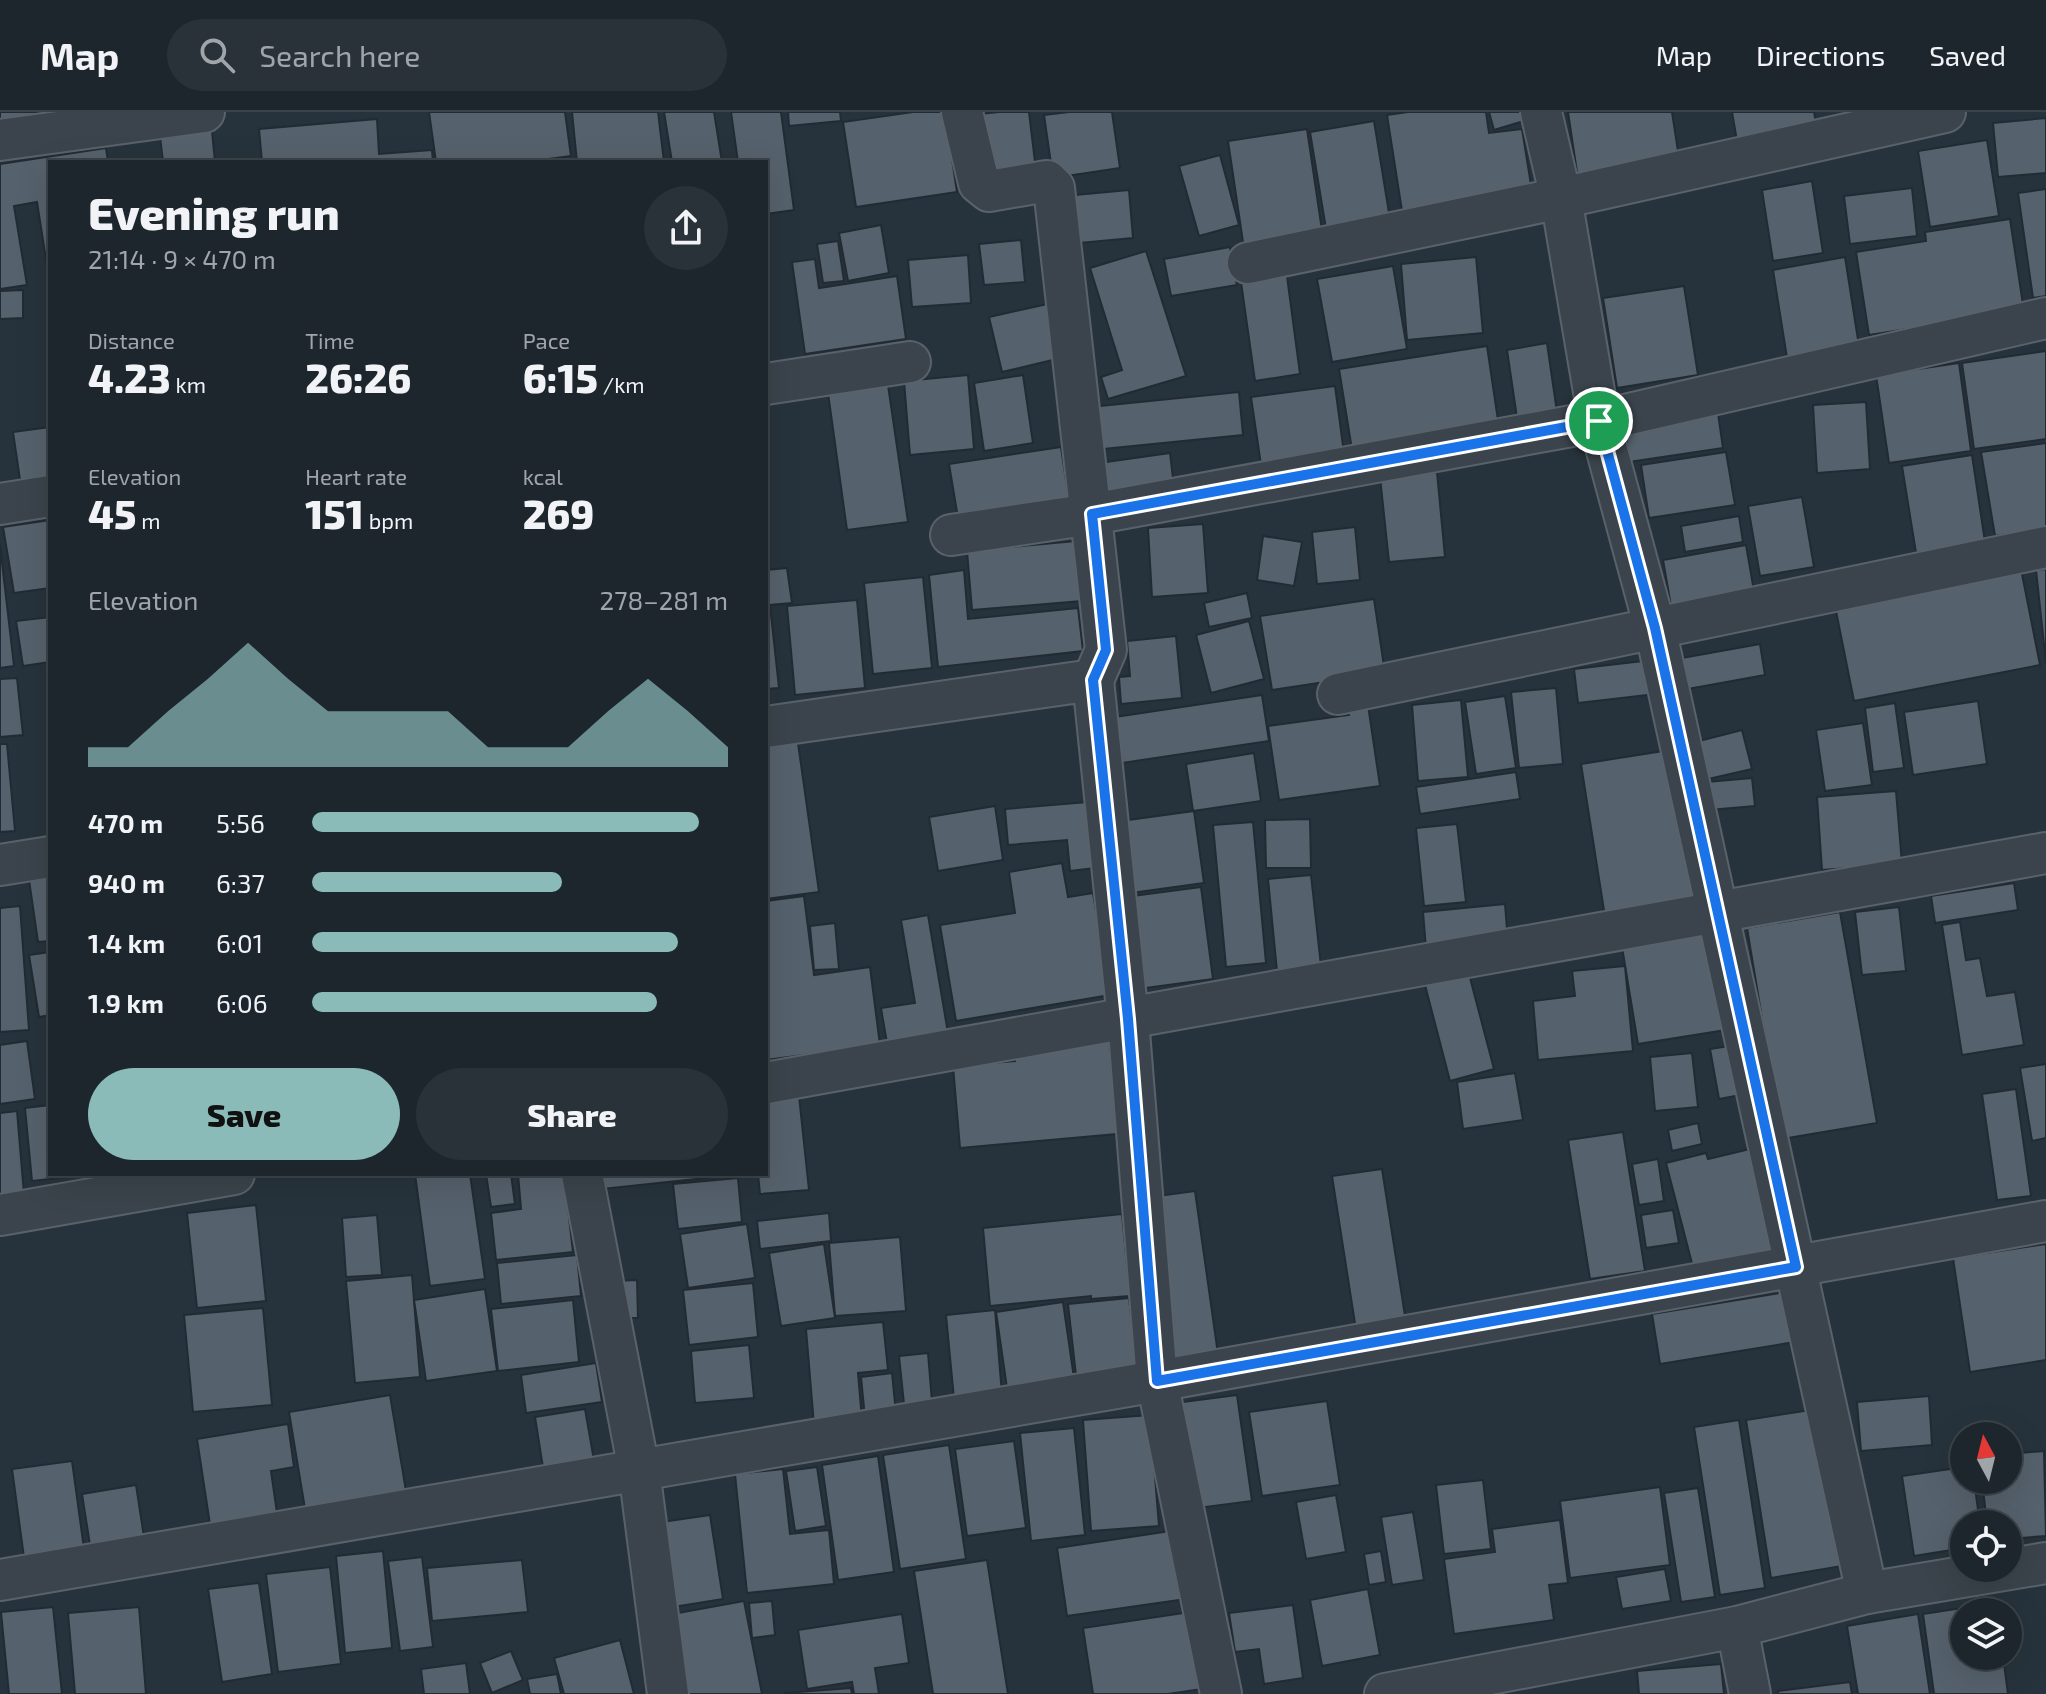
<!DOCTYPE html>
<html lang="en">
<head>
<meta charset="utf-8">
<style>
  body { margin:0; font-family:"Exo 2",sans-serif; background:#2a3239; color:#f1f3f6; height:100vh; display:flex; flex-direction:column; font-size:30px; white-space:nowrap }
  * { box-sizing:border-box; margin:0 }
  p { font-size:26px; color:#a0a5aa }
  .icon { flex:none; width:44px; height:44px; fill:none; stroke:currentColor; stroke-width:2; stroke-linecap:round; stroke-linejoin:round }
  .map { position:relative; flex:1; overflow:hidden }
  .sheet { position:absolute; left:48px; top:48px; width:720px; height:1016px; display:flex; flex-direction:column; background:#1d262d; border-radius:0px; box-shadow:0 8px 32px #0002,0 0 0 2px #3b4349 }
  .sheet>* { flex:none }
  .needle { width:52px; rotate:353deg }
  .controls { position:absolute; left:1950px; top:1310px; display:grid; gap:16px }
  .controls a { display:grid; place-items:center; width:72px; height:72px; border-radius:50%; background:#1d262d; box-shadow:0 8px 32px #0002,0 0 0 2px #3b4349; font-size:40px }
  .pin { position:absolute; display:grid; place-items:center; width:68px; height:68px; color:#fff; margin:-34px; border:4px solid #fff; border-radius:50%; box-shadow:0 2px 8px #0007 }
  .round { display:grid; place-items:center; flex:none; width:84px; height:84px; border-radius:42px; background:#2a3239 }
  .summary { display:flex; align-items:center; justify-content:space-between; height:136px; padding:0 40px }
  h1 { font-size:44px; font-weight:800; line-height:60px }
  .metrics { display:grid; grid-template-columns:repeat(3,1fr); gap:12px; height:136px; padding:8px 40px }
  .metrics div { display:grid; align-content:center }
  .metrics b { font-size:40px; font-weight:800 }
  .metrics small { font-size:22px; font-weight:400 }
  .metrics p { font-size:22px }
  .chart { height:224px; padding:16px 40px }
  .chart p { display:flex; justify-content:space-between }
  .chart svg { width:100%; height:144px; margin-top:8px; fill:#8bbbb9; opacity:.7 }
  .cta { display:flex; gap:16px; margin-top:auto; padding:16px 40px }
  .cta a { flex:1; height:92px; border-radius:48px; background:#8bbbb9; color:#111; font-size:32px; font-weight:800; line-height:92px; text-align:center }
  .cta a+a { background:#2a3239; color:#f1f3f6 }
  ul { padding:0 40px; list-style:none; font-size:26px }
  li { display:grid; grid-template-columns:128px 96px 1fr; align-items:center; height:60px }
  li i { height:20px; border-radius:10px; background:#8bbbb9 }
  header { display:flex; align-items:center; gap:48px; box-sizing:border-box; height:112px; padding:0 40px; background:#1d262d; border-bottom:2px solid #3b4349 }
  header strong { font-size:38px }
  nav { display:flex; gap:44px; margin-inline-start:auto; font-size:28px }
  .search { width:560px; height:72px; background:#2a3239; display:flex; align-items:center; gap:20px; box-sizing:border-box; padding:0 28px; border-radius:44px; color:#a0a5aa; font-size:30px }
  .map>svg:first-child { display:block }
  .building { fill:#55616c; stroke:#222b33; stroke-width:2 }
  .lines { fill:none; stroke-linecap:round; stroke-linejoin:round }
  .street-casing { stroke:#59626a; stroke-width:44 }
  .street { stroke:#3b444c; stroke-width:40 }
  .route-casing { stroke:#fff; stroke-width:16 }
  .route { stroke:#1a73e8; stroke-width:10 }
</style>
</head>
<body>
<header>
<strong>Map</strong>
<div class="search"><svg class="icon" aria-label="search" viewBox="0 0 24 24"><circle cx="10" cy="10" r="6"/><path d="M15 15l6 6"/></svg>Search here</div>
<nav><a>Map</a><a>Directions</a><a>Saved</a></nav>
</header>
<div class="map">
<svg width="2046" height="1582" viewBox="0 0 2046 1582">
  <rect width="100%" height="100%" fill="#27333c"/>
  <g class="building">
    <path d="M0,0H87L0,15Z"/>
    <path d="M429,0H565L571,44L526,50H436Z"/>
    <path d="M572,0H658L664,50H577Z"/>
    <path d="M664,0H714L722,50H672Z"/>
    <path d="M731,0H781L794,98L766,102V50H738Z"/>
    <path d="M788,0H840L841,9L789,14Z"/>
    <path d="M913,0H945L957,80L856,95L843,10Z"/>
    <path d="M999,0H1029L1037,67L988,72L980,2Z"/>
    <path d="M1069,0H1112L1120,56L1053,66L1044,3Z"/>
    <path d="M1408,0H1486L1489,21L1522,17L1532,79L1402,99L1387,3Z"/>
    <path d="M1489,0H1535L1537,5L1494,18Z"/>
    <path d="M1568,0H1672L1680,52L1578,67Z"/>
    <path d="M1732,0H1814L1817,16L1737,29Z"/>
    <path d="M2046,6V61L1998,65L1993,11Z"/>
    <path d="M377,7L379,42L432,38L433,50H262L259,17Z"/>
    <path d="M1374,9L1391,113L1327,123L1310,20Z"/>
    <path d="M1307,17L1323,125L1244,137L1228,29Z"/>
    <path d="M212,19L215,50H163L160,24Z"/>
    <path d="M1987,28L1999,104L1930,115L1918,39Z"/>
    <path d="M106,36L108,50H50V173L37,90L14,94L27,173L0,177V52Z"/>
    <path d="M1220,43L1239,113L1199,124L1179,54Z"/>
    <path d="M1812,69L1823,141L1773,149L1762,78Z"/>
    <path d="M1912,76L1917,124L1850,132L1844,84Z"/>
    <path d="M2046,77V184L2033,186L2018,81Z"/>
    <path d="M1129,78L1133,126L1079,131L1075,83Z"/>
    <path d="M2010,107L2024,199L1869,223L1856,140L1926,129L1925,120Z"/>
    <path d="M881,113L889,161L848,169L839,121Z"/>
    <path d="M1021,128L1025,170L984,173L979,132Z"/>
    <path d="M838,129L844,169L823,171L817,132Z"/>
    <path d="M1230,135L1237,173L1171,184L1164,147Z"/>
    <path d="M1146,139L1186,264L1108,287L1101,265L1122,258L1090,156Z"/>
    <path d="M968,143L971,191L912,195L908,148Z"/>
    <path d="M1476,145L1483,221L1407,228L1401,152Z"/>
    <path d="M1845,145L1859,234L1787,246L1773,158Z"/>
    <path d="M815,147L819,176L897,164L906,227L805,242L792,150Z"/>
    <path d="M1393,154L1407,237L1332,250L1317,167Z"/>
    <path d="M1287,164L1300,262L1255,269L1241,170Z"/>
    <path d="M1684,174L1698,263L1617,276L1603,186Z"/>
    <path d="M23,178V206L0,207V179Z"/>
    <path d="M1052,191L1065,245L1002,260L989,205Z"/>
    <path d="M1547,231L1557,300L1517,306L1507,238Z"/>
    <path d="M1487,234L1499,315L1352,338L1339,257Z"/>
    <path d="M2046,239V327L1974,337L1962,251Z"/>
    <path d="M1959,251L1971,339L1889,351L1876,263Z"/>
    <path d="M968,263L974,337L910,343L904,269Z"/>
    <path d="M1023,263L1033,331L984,339L974,271Z"/>
    <path d="M888,273L908,410L847,418L828,281Z"/>
    <path d="M1335,274L1344,341L1261,353L1251,285Z"/>
    <path d="M1239,280L1243,323L1093,338L1090,295Z"/>
    <path d="M1866,290L1870,357L1817,361L1813,293Z"/>
    <path d="M1717,294L1723,336L1629,350L1624,308Z"/>
    <path d="M50,315V364L20,368L13,320Z"/>
    <path d="M2046,331V416L1995,424L1981,340Z"/>
    <path d="M1061,335L1070,395L959,412L949,352Z"/>
    <path d="M1726,340L1735,393L1649,406L1641,353Z"/>
    <path d="M1170,341L1174,375L1104,385L1099,351Z"/>
    <path d="M1972,343L1985,430L1916,441L1902,354Z"/>
    <path d="M1437,360L1445,445L1389,450L1380,365Z"/>
    <path d="M1802,385L1814,455L1760,464L1748,394Z"/>
    <path d="M1739,404L1743,430L1685,440L1681,414Z"/>
    <path d="M50,408V476L14,481L3,415Z"/>
    <path d="M1203,412L1208,481L1152,485L1148,416Z"/>
    <path d="M1355,415L1360,468L1317,472L1312,420Z"/>
    <path d="M1263,424L1302,430L1294,474L1257,468Z"/>
    <path d="M1076,429L1082,489L972,498L967,439Z"/>
    <path d="M0,433L14,554L0,556Z"/>
    <path d="M1746,433L1754,479L1671,494L1663,448Z"/>
    <path d="M787,456L792,491L770,493L779,576L766,577V458Z"/>
    <path d="M2021,457L2040,553L1854,589L1835,494Z"/>
    <path d="M2046,457V551L2036,458Z"/>
    <path d="M964,458L968,507L1078,496L1083,539L938,555L929,463Z"/>
    <path d="M923,465L932,556L873,562L864,471Z"/>
    <path d="M1247,481L1252,506L1209,515L1204,491Z"/>
    <path d="M1374,487L1385,561L1272,578L1260,504Z"/>
    <path d="M857,488L865,576L795,583L787,494Z"/>
    <path d="M50,505V550L23,554L16,509Z"/>
    <path d="M1249,509L1264,567L1211,581L1196,523Z"/>
    <path d="M1176,524L1182,586L1121,592L1119,565L1130,564L1127,529Z"/>
    <path d="M1760,532L1765,563L1688,577L1682,546Z"/>
    <path d="M1652,548L1656,582L1578,591L1574,557Z"/>
    <path d="M17,566L23,623L0,625V567Z"/>
    <path d="M1556,576L1563,652L1519,656L1511,580Z"/>
    <path d="M1262,583L1269,629L1122,651L1115,605Z"/>
    <path d="M1505,584L1516,656L1476,662L1465,590Z"/>
    <path d="M1461,588L1468,665L1418,669L1412,593Z"/>
    <path d="M1978,589L1987,652L1913,663L1904,600Z"/>
    <path d="M1895,591L1904,656L1873,660L1865,596Z"/>
    <path d="M1368,593L1380,674L1279,688L1268,614L1349,603L1348,596Z"/>
    <path d="M1863,611L1872,673L1825,679L1816,618Z"/>
    <path d="M1742,618L1752,657L1704,668L1695,630Z"/>
    <path d="M798,631L819,780L766,787V635Z"/>
    <path d="M0,632H7L15,719L0,720Z"/>
    <path d="M1676,637L1701,789L1605,805L1581,652Z"/>
    <path d="M1254,641L1261,689L1193,699L1186,652Z"/>
    <path d="M1516,660L1520,687L1420,702L1416,675Z"/>
    <path d="M1752,666L1755,694L1709,698L1707,670Z"/>
    <path d="M1896,679L1902,752L1822,758L1817,685Z"/>
    <path d="M1088,690L1095,756L1070,759L1067,728L1008,733L1005,697Z"/>
    <path d="M995,694L1003,748L938,759L929,705Z"/>
    <path d="M1194,699L1204,771L1131,781L1121,709Z"/>
    <path d="M1310,707L1311,756H1266L1265,708Z"/>
    <path d="M1253,710L1266,851L1226,855L1213,713Z"/>
    <path d="M1457,712L1466,790L1424,794L1416,716Z"/>
    <path d="M1062,751L1068,785L1093,781L1110,883L956,909L940,813L1015,801L1009,760Z"/>
    <path d="M1311,763L1321,854L1277,859L1268,767Z"/>
    <path d="M50,765V829L38,830L29,768Z"/>
    <path d="M2014,771L2018,798L1935,811L1931,784Z"/>
    <path d="M1201,775L1213,867L1138,877L1125,785Z"/>
    <path d="M804,784L814,863L870,855L880,933L766,948V789Z"/>
    <path d="M1505,792L1508,830L1426,837L1423,800Z"/>
    <path d="M20,794L29,918L0,920V796Z"/>
    <path d="M1899,795L1906,859L1862,863L1855,800Z"/>
    <path d="M1840,800L1877,1011L1782,1027L1747,816Z"/>
    <path d="M928,803L948,921L887,931L881,896L915,891L901,808Z"/>
    <path d="M1960,810L1966,848L1980,846L1987,884L2015,880L2024,933L1962,943L1942,813Z"/>
    <path d="M835,811L839,857L814,858L810,814Z"/>
    <path d="M1717,820L1732,917L1638,932L1622,835Z"/>
    <path d="M50,840V903L39,905L29,843Z"/>
    <path d="M1625,854L1633,939L1538,948L1533,889L1575,884L1572,859Z"/>
    <path d="M1469,862L1494,957L1450,969L1425,873Z"/>
    <path d="M27,929L35,987L0,992V933Z"/>
    <path d="M1109,930L1117,1022L960,1036L953,954L1015,949L1014,938Z"/>
    <path d="M1736,933L1746,982L1719,987L1710,937Z"/>
    <path d="M1692,941L1698,995L1655,999L1650,945Z"/>
    <path d="M2046,952V1026L2032,1029L2020,956Z"/>
    <path d="M1515,961L1523,1008L1463,1017L1457,970Z"/>
    <path d="M2016,977L2031,1084L1997,1088L1982,982Z"/>
    <path d="M799,984L809,1078L760,1082L758,1062H766V988Z"/>
    <path d="M50,993V1062H95L32,1069L25,996Z"/>
    <path d="M17,999L24,1082L0,1084V1001Z"/>
    <path d="M1698,1011L1702,1032L1672,1039L1668,1018Z"/>
    <path d="M1623,1020L1645,1159L1590,1167L1568,1028Z"/>
    <path d="M1754,1036L1781,1141L1695,1163L1666,1051L1706,1041L1708,1047Z"/>
    <path d="M1658,1047L1664,1089L1639,1093L1632,1052Z"/>
    <path d="M1382,1057L1406,1210L1356,1218L1332,1064Z"/>
    <path d="M415,1062H470L485,1167L430,1174Z"/>
    <path d="M486,1062H511L515,1092L491,1095Z"/>
    <path d="M518,1062H564L573,1140L496,1148L491,1101L521,1097Z"/>
    <path d="M600,1062H734V1063L602,1077Z"/>
    <path d="M738,1066L742,1110L678,1117L673,1072Z"/>
    <path d="M1195,1079L1219,1249L1166,1256L1143,1086Z"/>
    <path d="M256,1093L266,1189L197,1196L187,1101Z"/>
    <path d="M1673,1098L1679,1131L1646,1136L1641,1103Z"/>
    <path d="M829,1101L831,1129L760,1137L757,1109Z"/>
    <path d="M1122,1102L1130,1184L1091,1187V1184L990,1194L983,1116Z"/>
    <path d="M377,1103L382,1163L346,1165L342,1106Z"/>
    <path d="M747,1112L755,1166L688,1176L680,1122Z"/>
    <path d="M900,1125L906,1199L835,1204L829,1131Z"/>
    <path d="M824,1132L835,1206L781,1214L769,1141Z"/>
    <path d="M2046,1132V1248L1970,1260L1953,1146Z"/>
    <path d="M577,1143L581,1184L501,1192L497,1151Z"/>
    <path d="M412,1163L420,1265L355,1271L346,1169Z"/>
    <path d="M637,1168L638,1206H613L612,1169Z"/>
    <path d="M753,1171L758,1225L689,1233L683,1178Z"/>
    <path d="M485,1177L497,1259L426,1269L414,1188Z"/>
    <path d="M1792,1179L1801,1229L1660,1252L1652,1202Z"/>
    <path d="M1129,1186L1138,1265L1077,1272L1068,1192Z"/>
    <path d="M573,1188L579,1250L498,1259L491,1197Z"/>
    <path d="M1063,1190L1075,1273L1008,1283L996,1200Z"/>
    <path d="M263,1196L272,1293L193,1300L184,1203Z"/>
    <path d="M995,1198L1002,1282L954,1287L946,1203Z"/>
    <path d="M883,1210L888,1258L858,1261L862,1308L814,1313L806,1217Z"/>
    <path d="M749,1233L754,1286L695,1291L691,1239Z"/>
    <path d="M928,1241L932,1290L904,1292L899,1244Z"/>
    <path d="M596,1251L602,1290L526,1301L521,1263Z"/>
    <path d="M892,1261L896,1302L865,1306L861,1265Z"/>
    <path d="M390,1283L407,1385L306,1403L289,1300Z"/>
    <path d="M1237,1283L1252,1389L1190,1397L1175,1291Z"/>
    <path d="M1929,1284L1932,1333L1861,1339L1857,1290Z"/>
    <path d="M1327,1289L1340,1373L1262,1384L1249,1300Z"/>
    <path d="M585,1297L595,1354L544,1362L535,1305Z"/>
    <path d="M1817,1297L1842,1454L1771,1466L1746,1308Z"/>
    <path d="M1150,1303L1159,1414L1091,1419L1083,1308Z"/>
    <path d="M1739,1308L1765,1476L1720,1483L1694,1315Z"/>
    <path d="M288,1312L294,1355L271,1359L278,1408L211,1419L197,1327Z"/>
    <path d="M1074,1316L1085,1423L1031,1429L1020,1321Z"/>
    <path d="M1014,1329L1026,1416L967,1424L955,1337Z"/>
    <path d="M949,1333L966,1447L900,1457L883,1343Z"/>
    <path d="M2044,1339L2046,1424L2008,1427V1412H1987L1982,1368H2008V1342Z"/>
    <path d="M878,1344L894,1460L838,1468L822,1353Z"/>
    <path d="M72,1349L85,1444L25,1453L12,1357Z"/>
    <path d="M817,1355L826,1414L795,1419L786,1359Z"/>
    <path d="M1964,1355V1368H1974L1980,1412H1964V1436L1914,1444L1902,1364Z"/>
    <path d="M783,1357L790,1422L829,1418L834,1472L747,1481L735,1362Z"/>
    <path d="M1483,1368L1491,1437L1444,1442L1436,1373Z"/>
    <path d="M136,1373L146,1438L92,1446L82,1382Z"/>
    <path d="M1660,1375L1670,1453L1570,1466L1560,1389Z"/>
    <path d="M1698,1376L1715,1485L1681,1490L1664,1381Z"/>
    <path d="M1336,1383L1346,1440L1306,1447L1296,1390Z"/>
    <path d="M1413,1400L1424,1468L1392,1473L1381,1405Z"/>
    <path d="M710,1403L723,1487L667,1496L655,1411Z"/>
    <path d="M1560,1408L1568,1471L1549,1473L1554,1508L1454,1522L1444,1447L1495,1440L1492,1417Z"/>
    <path d="M1177,1418L1186,1487L1067,1504L1057,1436Z"/>
    <path d="M383,1439L392,1536L345,1541L336,1444Z"/>
    <path d="M1381,1439L1386,1470L1369,1473L1364,1442Z"/>
    <path d="M422,1445L433,1535L400,1539L388,1449Z"/>
    <path d="M522,1448L528,1500L432,1509L427,1456Z"/>
    <path d="M987,1448L1008,1582H933L914,1459Z"/>
    <path d="M330,1455L341,1552L278,1560L266,1462Z"/>
    <path d="M1665,1457L1671,1489L1622,1497L1616,1465Z"/>
    <path d="M259,1471L272,1562L222,1570L208,1477Z"/>
    <path d="M1368,1477L1380,1543L1322,1554L1310,1488Z"/>
    <path d="M744,1489L762,1582H682L667,1503Z"/>
    <path d="M772,1489L775,1523L752,1526L749,1491Z"/>
    <path d="M1995,1491L1997,1500H1964V1544H2003L2008,1582H1934L1923,1502Z"/>
    <path d="M1293,1493L1303,1566L1264,1572L1259,1537L1235,1540L1229,1501Z"/>
    <path d="M53,1495L62,1582H9L1,1500Z"/>
    <path d="M139,1495L146,1582H75L68,1501Z"/>
    <path d="M1190,1500L1202,1577L1168,1582H1093L1083,1516Z"/>
    <path d="M902,1502L909,1551L875,1556L879,1582H854L852,1570L807,1577L798,1518Z"/>
    <path d="M1918,1502L1930,1582H1858L1847,1514Z"/>
    <path d="M620,1528L634,1582H564L554,1546Z"/>
    <path d="M511,1539L523,1568L492,1581L480,1551Z"/>
    <path d="M466,1551L470,1582H424L421,1557Z"/>
    <path d="M1721,1552L1724,1582H1639L1637,1559Z"/>
    <path d="M557,1562L561,1582H530L527,1567Z"/>
    <path d="M1850,1570L1852,1582H1778V1579Z"/>
    <path d="M851,1576L852,1582H785V1581Z"/>
  </g>
  <g class="lines">
    <g class="street-casing">
      <g id="street">
        <path d="M962,0L979,71L989,79L1047,69L1054,76L1106,538L1093,568"/>
        <path d="M1541,0L1561,86L1599,309L1655,516L1867,1481"/>
        <path d="M0,28L204,0"/>
        <path d="M1248,151L1561,86L1945,0"/>
        <path d="M766,272L910,250"/>
        <path d="M0,392L50,384"/>
        <path d="M951,423L1092,402L1599,309L2046,206"/>
        <path d="M1338,582L2046,435"/>
        <path d="M766,615L1093,568L1128,907L1157,1269L1221,1582"/>
        <path d="M0,753L50,745"/>
        <path d="M766,971L2046,741"/>
        <path d="M582,1062L639,1358L668,1582"/>
        <path d="M0,1103L234,1062"/>
        <path d="M0,1468L1157,1269L2046,1109"/>
        <path d="M1737,1515L1750,1582"/>
        <path d="M1385,1582L1737,1515L1867,1481L2046,1451"/>
      </g>
    </g>
    <use href="#street" class="street"/>
  </g>
  <g class="lines">
    <g class="route-casing">
      <path id="route" d="M1599,309L1655,516L1796,1155L1157,1269L1128,907L1093,568L1106,538L1092,402Z"/>
    </g>
    <use href="#route" class="route"/>
  </g>
</svg>
<div class="controls">
<a><svg class="needle" viewBox="-14 -14 28 28"><path d="M0-13l5 13h-10z" fill="#e53935"/><path d="M0 13l5-13h-10z" fill="#a0a5aa"/></svg></a>
<a><svg class="icon" aria-label="locate" viewBox="0 0 24 24"><circle cx="12" cy="12" r="6"/><path d="M12 2v4M12 18v4M2 12h4M18 12h4"/></svg></a>
<a><svg class="icon" aria-label="layers" viewBox="0 0 24 24"><path d="M12 4l9 5-9 5-9-5zM3 14l9 5 9-5"/></svg></a>
</div>
<div class="pin" style="left:1599px;top:309px;background:#1e9e55"><svg class="icon" aria-label="arrive" viewBox="0 0 24 24"><path d="M6 21V4h12l-3 4 3 4H6"/></svg></div>
<section class="sheet">
<div class="summary"><div><h1>Evening run</h1><p>21:14 · 9 × 470 m</p></div><a class="round"><svg class="icon" aria-label="share" viewBox="0 0 24 24"><path d="M12 15V3M7 8l5-5 5 5M5 13v7h14v-7"/></svg></a></div>
<div class="metrics">
<div><p>Distance</p><b>4.23<small> km</small></b></div>
<div><p>Time</p><b>26:26</b></div>
<div><p>Pace</p><b>6:15<small> /km</small></b></div>
</div>
<div class="metrics">
<div><p>Elevation</p><b>45<small> m</small></b></div>
<div><p>Heart rate</p><b>151<small> bpm</small></b></div>
<div><p>kcal</p><b>269</b></div>
</div>
<div class="chart"><p><span>Elevation</span>278–281 m</p>
<svg viewBox="0 0 160 44" preserveAspectRatio="none"><path d="M0 44V38L10 38L20 27L30 17L40 6L50 17L60 27L70 27L80 27L90 27L100 38L110 38L120 38L130 27L140 17L150 27L160 38V44z"/></svg>
</div>
<ul>
<li><b>470 m</b>5:56<i style="width:93%"></i></li>
<li><b>940 m</b>6:37<i style="width:60%"></i></li>
<li><b>1.4 km</b>6:01<i style="width:88%"></i></li>
<li><b>1.9 km</b>6:06<i style="width:83%"></i></li>
</ul>
<div class="cta"><a>Save</a><a>Share</a></div>
</section>
</div>
</body>
</html>
